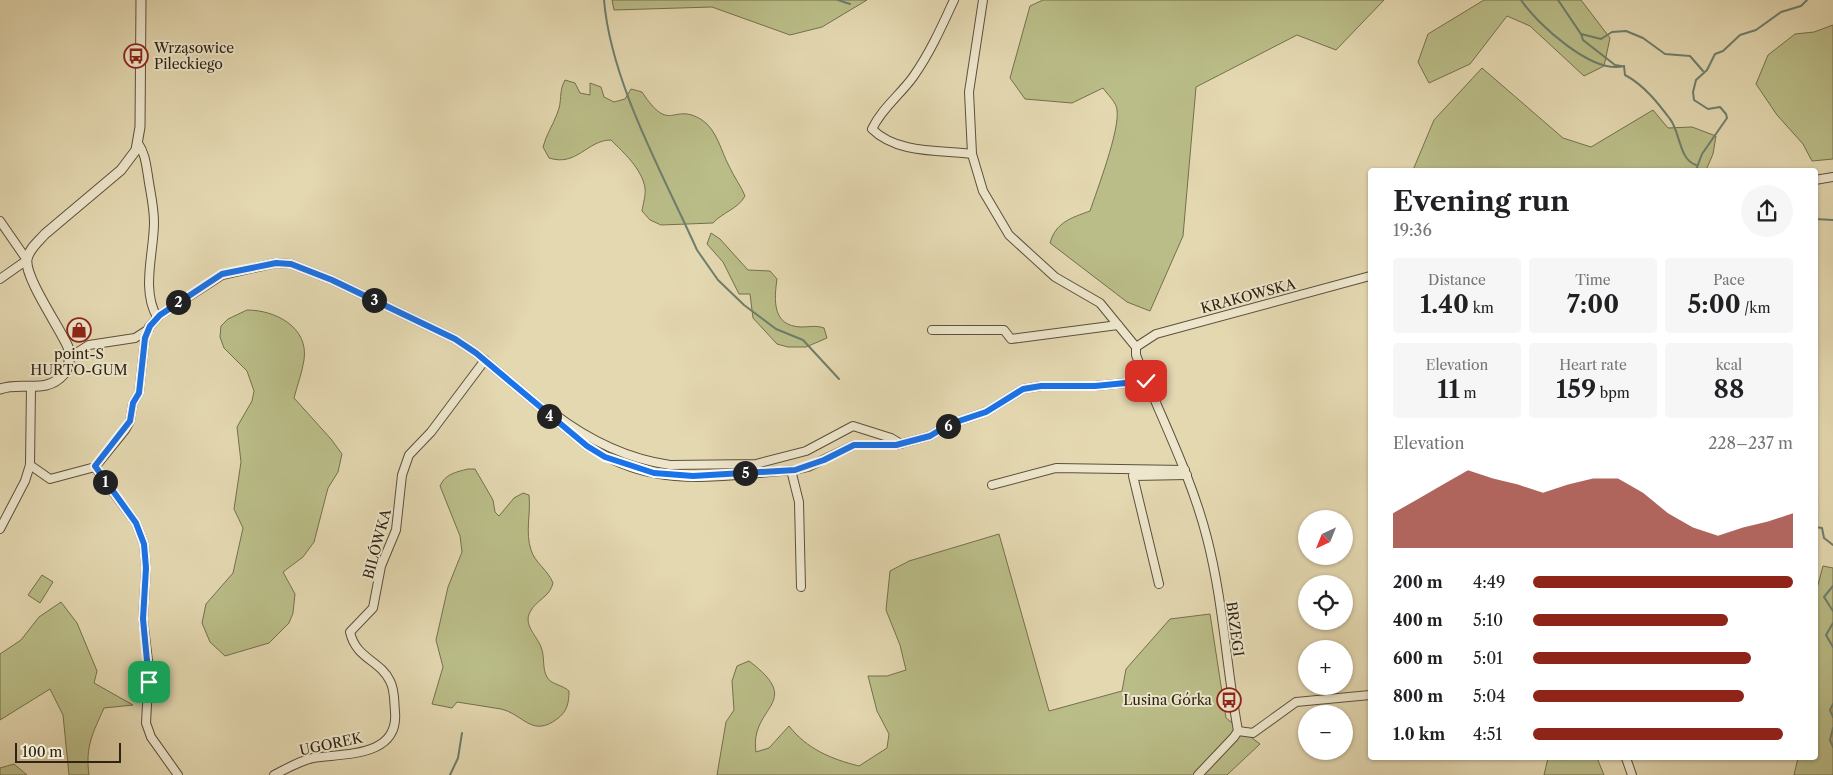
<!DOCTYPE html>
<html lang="en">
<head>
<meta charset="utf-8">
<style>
  body { margin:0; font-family:"Libre Caslon Text",serif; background:#f6f6f6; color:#202124; height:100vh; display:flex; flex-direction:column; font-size:19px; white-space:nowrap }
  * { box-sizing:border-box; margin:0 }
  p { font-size:16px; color:#757577 }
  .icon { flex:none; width:28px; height:28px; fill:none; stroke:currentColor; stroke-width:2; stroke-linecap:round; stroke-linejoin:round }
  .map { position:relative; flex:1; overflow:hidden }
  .drawer { position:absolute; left:1368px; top:168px; width:450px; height:592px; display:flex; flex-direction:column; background:#fff; border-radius:5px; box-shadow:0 1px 4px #0004 }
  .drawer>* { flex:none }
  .needle { width:32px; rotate:223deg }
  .buttons { position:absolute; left:1298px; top:510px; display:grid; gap:10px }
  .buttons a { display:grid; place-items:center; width:55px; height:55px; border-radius:50%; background:#fff; box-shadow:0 1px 4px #0004; font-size:25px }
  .scale { position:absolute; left:15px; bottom:12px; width:106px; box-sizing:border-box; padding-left:5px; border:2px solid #2e2314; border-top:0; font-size:14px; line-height:18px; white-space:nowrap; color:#2e2314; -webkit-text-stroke:4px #ede6cc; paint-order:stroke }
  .pin { position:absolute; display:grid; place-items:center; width:42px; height:42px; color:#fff; margin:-21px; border-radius:10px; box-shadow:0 2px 8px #0006 }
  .km { position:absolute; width:25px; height:25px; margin:-12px; border-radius:50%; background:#222; color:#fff; font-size:14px; line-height:25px; text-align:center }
  .round { display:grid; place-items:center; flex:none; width:52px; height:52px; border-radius:26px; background:#f6f6f6 }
  .headline { display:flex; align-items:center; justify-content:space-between; height:85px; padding:0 25px }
  h1 { font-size:28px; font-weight:800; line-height:38px }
  .metrics { display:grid; grid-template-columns:repeat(3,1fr); gap:8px; height:85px; padding:5px 25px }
  .metrics div { display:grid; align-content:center; border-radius:5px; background:#f6f6f6; text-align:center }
  .metrics b { font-size:25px; font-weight:800 }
  .metrics small { font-size:14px; font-weight:400 }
  .metrics p { font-size:14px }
  .chart { height:140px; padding:10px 25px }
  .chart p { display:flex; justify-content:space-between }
  .chart svg { width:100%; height:90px; margin-top:5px; fill:#8f2418; opacity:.7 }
  ul { padding:0 25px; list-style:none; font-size:16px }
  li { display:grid; grid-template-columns:80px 60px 1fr; align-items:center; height:38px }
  li i { height:12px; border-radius:6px; background:#8f2418 }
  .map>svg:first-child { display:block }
  .green { fill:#babd88; stroke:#74704e }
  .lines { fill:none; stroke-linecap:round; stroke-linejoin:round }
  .stream { stroke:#6d7e6c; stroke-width:2 }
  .minor-casing { stroke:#5c503b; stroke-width:10 }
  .tertiary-casing { stroke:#5c503b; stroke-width:11 }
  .minor { stroke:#ede6cc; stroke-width:8 }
  .tertiary { stroke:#ede6cc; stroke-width:9 }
  .route-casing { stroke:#fff; stroke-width:10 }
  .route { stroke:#1a73e8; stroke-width:6 }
  .labels { text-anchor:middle; stroke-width:4; stroke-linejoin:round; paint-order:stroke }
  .poi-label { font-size:14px; fill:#2e2314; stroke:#ede6cc; text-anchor:start }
  .street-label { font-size:14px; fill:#2e2314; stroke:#ede6cc }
</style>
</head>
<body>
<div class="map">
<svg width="1833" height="775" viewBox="0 0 1833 775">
  <rect width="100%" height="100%" fill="#e4d8b1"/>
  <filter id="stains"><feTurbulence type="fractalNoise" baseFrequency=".004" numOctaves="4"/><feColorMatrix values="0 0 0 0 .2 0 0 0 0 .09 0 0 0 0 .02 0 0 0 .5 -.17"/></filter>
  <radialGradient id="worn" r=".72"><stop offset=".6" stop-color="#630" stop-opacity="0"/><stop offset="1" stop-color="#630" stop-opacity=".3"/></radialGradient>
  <g class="green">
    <path d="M612,0H867L822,27L790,35L712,7L614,10Z"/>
    <path d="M1043,0H1384L1336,50L1297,35L1196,87L1183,236L1150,311L1127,302L1050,243C1056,222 1071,218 1090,211C1097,190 1120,130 1117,110C1117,103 1107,94 1103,88L1072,103L1025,99L1010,78L1030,6Z"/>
    <path d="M1484,0H1581L1610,38L1604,66L1584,76L1530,26L1507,16L1470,64L1429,83L1418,62L1428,34Z"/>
    <path d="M1833,25V159L1812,161L1803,144L1777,115L1756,84L1768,55L1795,34L1814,32Z"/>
    <path d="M1482,68L1563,138L1591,147L1653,110L1668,128L1692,127L1716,136L1713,154L1706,170H1413L1434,120Z"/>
    <path d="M565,80L575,83L580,93L590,95V83L601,87L604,97L614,102L625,99L631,89L642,92C671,136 672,101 702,120C717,130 721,151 729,166C734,177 741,186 745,196C738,209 723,212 713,223L661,225L650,220L642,211C643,204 646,195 645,188C642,169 624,153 611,140C587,140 577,167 549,158L543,147C546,135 553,125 557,114C563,100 558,93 565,80Z"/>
    <path d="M711,233L720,239L748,270L770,271L777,279C774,300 772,326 801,327C810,327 815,325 824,328L827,338L806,347H788L777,344L753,318L750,294H739L723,262L707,244Z"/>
    <path d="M247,310C275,310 309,327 304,360C302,373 297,386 294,398L331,439L342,454L338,472L328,488L314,542L303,557L283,572L295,594L293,613L289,623L269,643L225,656L210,642L202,623L206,604L233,573L243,528L234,509L241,462L237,427L252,401L254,391L247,371L224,348L220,337L221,326L228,319Z"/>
    <path d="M468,469H475L493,500L495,512L499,516L514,498L523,493L529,495C531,514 525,532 531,550C535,563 548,570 553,583C550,597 536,600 530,612C523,625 537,636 541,647C545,656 542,669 547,677C550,684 563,685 569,691C569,703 567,712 557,719C532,738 523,714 501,709L457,702L452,708L432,704L443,667L436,640L448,587L462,552L460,536L440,486C445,474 456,472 468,469Z"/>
    <path d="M999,534L1049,711L1122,691L1126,669L1170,619L1210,614L1226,718L1260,744L1227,775H717L726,722L734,710L732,681L737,666L749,661C806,704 749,705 756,752L769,748L789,726C807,749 831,759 859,766L887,748L889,734L877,711L868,676H887L906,670L900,645L886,610L890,571L909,561Z"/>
    <path d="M1823,566L1833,568V775H1794L1798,758H1815V596Z"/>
    <path d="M42,575L53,582L40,603L28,595Z"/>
    <path d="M61,602L77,623L97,671L94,683L133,705L104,708C93,733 85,746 89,775H69L63,715L50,689L0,720V654L21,640L39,617Z"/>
    <path d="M1548,758H1597L1604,775H1544Z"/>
    <path d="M14,764L27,775H0V768Z"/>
  </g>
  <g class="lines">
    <g class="stream">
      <path d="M604,0C611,83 663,174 697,250L718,280L744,305L776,329L803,340L839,379"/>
      <path d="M838,0L850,4"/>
      <path d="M1521,0C1537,24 1593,75 1624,66"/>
      <path d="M1558,0L1581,34L1583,40L1615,65L1621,66"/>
      <path d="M1581,34L1601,39L1612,32L1626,31L1643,38L1665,54L1690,56L1703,71"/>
      <path d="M1624,66L1625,75C1644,85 1658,103 1670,119C1680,131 1679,160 1696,165"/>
      <path d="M1696,170L1702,154L1727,118L1726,114L1720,107L1708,109L1694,100L1693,92L1696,80L1707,70L1715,54L1723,51L1740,35L1756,30L1781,12L1801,6L1807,0"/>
      <path d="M1815,219L1833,220"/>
      <path d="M1815,527L1822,528L1824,538L1833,545"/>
      <path d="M1833,586L1824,597L1833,611"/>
      <path d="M1833,623L1826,635L1833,647"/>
      <path d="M1833,704L1830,710L1833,717"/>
      <path d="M1833,728L1830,740L1833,747"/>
      <path d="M450,775L458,758L462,733"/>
    </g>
    <g class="minor-casing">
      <g id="minor">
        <path d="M954,0C942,26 930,53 913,77C900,95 882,108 872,129C897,154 940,150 972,154"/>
        <path d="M983,0L969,92L972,154L983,191L1009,235L1055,277L1100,303L1136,347"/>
        <path d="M138,143C145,153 146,164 148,176C150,191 154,206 154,222C154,253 141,289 157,317"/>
        <path d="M1815,180L1833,177"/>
        <path d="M0,221L27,260L0,279"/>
        <path d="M932,330H1004L1011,339L1118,325"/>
        <path d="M1136,347V355C1160,416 1191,475 1207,538C1223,600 1226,663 1237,725L1238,731L1234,737L1198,775"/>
        <path d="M1136,347L1156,334L1370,276"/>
        <path d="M70,357L89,345L135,338L149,329"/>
        <path d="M553,413C587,439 628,459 670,465L756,464L806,451L853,426L891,438L901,444"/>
        <path d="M30,465L50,479L95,467L125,430L130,421L133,403L139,393L145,338L149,327L160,315L222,275L276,263L291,264L332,280L455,339L476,353L587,446C607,458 630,469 654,473C699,482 750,473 795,470L808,467L854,445H896L930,436L950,424L986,412L1023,389L1041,386H1095L1146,381"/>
        <path d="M95,467L136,523L144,544L146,568L143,619L149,669L146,723L151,737L178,775"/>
        <path d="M791,470L799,502L801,587"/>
        <path d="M992,485L1056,468L1185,470"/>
        <path d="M0,529L25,481L30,465L31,387"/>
        <path d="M1159,584L1133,476L1187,475"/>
        <path d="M1238,731L1253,733L1296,702L1370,695"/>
        <path d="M1626,758L1632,775"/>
        <path d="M274,775C286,769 299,761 313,758C343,753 399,758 395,712C394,702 395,690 390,681C380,660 356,659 350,632L373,608L381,566L396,530L402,475L409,455L431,432L485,360"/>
      </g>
    </g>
    <g class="tertiary-casing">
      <path id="tertiary" d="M0,389C22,381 46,395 64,374C70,365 71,357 68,347C60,328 24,277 27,259C29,249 38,242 45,234L121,170L136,150L140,127L141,0"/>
    </g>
    <use href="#minor" class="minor"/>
    <use href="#tertiary" class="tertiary"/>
  </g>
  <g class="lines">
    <g class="route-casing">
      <path id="route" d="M149,682L143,619L146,568L144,544L136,523L95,466L130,421L133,403L139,393L145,338L150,326L160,315L222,274L276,263L291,264L332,280L455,339L476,353L587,446L605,457L654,473L693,476L795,470L824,460L854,445H896L930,436L950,424L986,412L1023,389L1041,386H1095L1146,381"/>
    </g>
    <use href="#route" class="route"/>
  </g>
  <defs>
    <g id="bus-ring" transform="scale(1.25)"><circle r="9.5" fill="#ede6cc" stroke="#8f2418" stroke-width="1.5"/><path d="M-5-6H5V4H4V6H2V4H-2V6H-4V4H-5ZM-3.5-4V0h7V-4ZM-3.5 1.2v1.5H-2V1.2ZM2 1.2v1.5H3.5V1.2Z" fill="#8f2418"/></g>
    <g id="shop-ring" transform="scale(1.25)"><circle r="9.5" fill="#ede6cc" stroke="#8f2418" stroke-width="1.5"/><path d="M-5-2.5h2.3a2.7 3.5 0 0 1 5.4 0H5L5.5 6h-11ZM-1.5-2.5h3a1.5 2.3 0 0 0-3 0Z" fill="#8f2418"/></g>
  </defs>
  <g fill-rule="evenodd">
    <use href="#bus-ring" x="136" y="56"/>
    <use href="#shop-ring" x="79" y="330"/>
    <use href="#bus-ring" x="1229" y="700"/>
  </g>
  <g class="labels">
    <g class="poi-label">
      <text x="154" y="53">Wrząsowice<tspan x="154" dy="16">Pileckiego</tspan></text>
      <text x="79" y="359" text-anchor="middle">point-S<tspan x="79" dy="16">HURTO-GUM</tspan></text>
      <text x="1212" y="705" text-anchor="end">Lusina Górka</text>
    </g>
    <g class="street-label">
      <text transform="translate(1248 296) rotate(-15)" y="5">KRAKOWSKA</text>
      <text transform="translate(377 544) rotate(-75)" y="5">BILÓWKA</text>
      <text transform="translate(1235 629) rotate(82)" y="5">BRZEGI</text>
      <text transform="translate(331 744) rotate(-12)" y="5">UGOREK</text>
    </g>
  </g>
  <rect width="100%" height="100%" filter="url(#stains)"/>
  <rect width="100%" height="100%" fill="url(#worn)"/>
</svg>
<div class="buttons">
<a><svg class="needle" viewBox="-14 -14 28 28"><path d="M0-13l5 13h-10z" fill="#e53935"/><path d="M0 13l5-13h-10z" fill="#757577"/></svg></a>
<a><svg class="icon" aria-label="locate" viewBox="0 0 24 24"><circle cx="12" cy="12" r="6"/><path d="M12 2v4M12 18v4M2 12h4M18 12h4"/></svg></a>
<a>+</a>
<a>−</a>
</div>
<div class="scale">100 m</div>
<div class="pin" style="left:149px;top:682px;background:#1e9e55"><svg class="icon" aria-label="arrive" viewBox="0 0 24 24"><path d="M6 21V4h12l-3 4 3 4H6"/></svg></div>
<div class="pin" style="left:1146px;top:381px;background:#d93025"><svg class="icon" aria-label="check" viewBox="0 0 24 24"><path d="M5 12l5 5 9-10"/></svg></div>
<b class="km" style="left:105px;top:482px">1</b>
<b class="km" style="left:178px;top:302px">2</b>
<b class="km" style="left:374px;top:300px">3</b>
<b class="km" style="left:549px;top:416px">4</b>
<b class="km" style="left:745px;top:473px">5</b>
<b class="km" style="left:948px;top:426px">6</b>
<section class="drawer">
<div class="headline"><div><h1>Evening run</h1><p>19:36</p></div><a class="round"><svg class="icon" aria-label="share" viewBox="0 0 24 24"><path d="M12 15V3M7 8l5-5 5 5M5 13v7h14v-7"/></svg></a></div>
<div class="metrics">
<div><p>Distance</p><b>1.40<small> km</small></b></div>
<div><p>Time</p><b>7:00</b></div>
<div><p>Pace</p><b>5:00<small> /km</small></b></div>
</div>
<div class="metrics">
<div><p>Elevation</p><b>11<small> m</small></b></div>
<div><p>Heart rate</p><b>159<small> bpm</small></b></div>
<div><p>kcal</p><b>88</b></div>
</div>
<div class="chart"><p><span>Elevation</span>228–237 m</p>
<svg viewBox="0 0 160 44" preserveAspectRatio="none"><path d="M0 44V27L10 20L20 13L30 6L40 10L50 13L60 17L70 13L80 10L90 10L100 17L110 27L120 34L130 38L140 34L150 31L160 27V44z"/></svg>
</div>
<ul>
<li><b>200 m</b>4:49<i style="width:100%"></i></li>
<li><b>400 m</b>5:10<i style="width:75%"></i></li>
<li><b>600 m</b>5:01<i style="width:84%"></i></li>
<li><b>800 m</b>5:04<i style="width:81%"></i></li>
<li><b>1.0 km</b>4:51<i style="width:96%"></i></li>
</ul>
</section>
</div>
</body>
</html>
